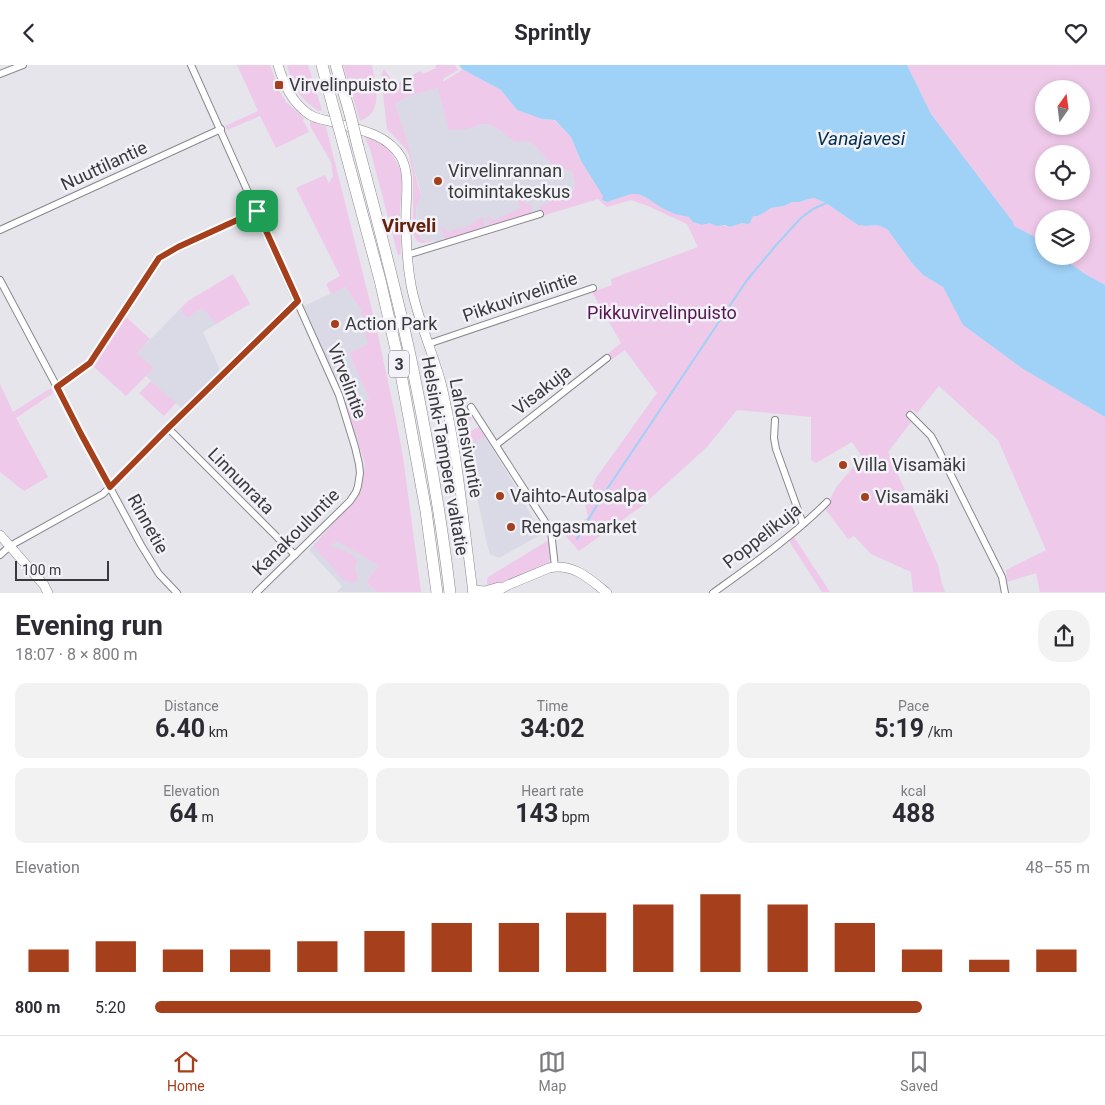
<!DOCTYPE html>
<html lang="en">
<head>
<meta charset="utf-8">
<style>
  body { margin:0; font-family:Roboto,sans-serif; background:#f2f2f3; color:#2b2b33; height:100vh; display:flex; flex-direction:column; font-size:19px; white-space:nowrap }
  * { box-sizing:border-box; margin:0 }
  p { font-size:16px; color:#7c7c81 }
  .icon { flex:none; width:28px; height:28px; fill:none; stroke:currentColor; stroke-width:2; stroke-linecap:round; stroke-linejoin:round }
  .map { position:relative; height:528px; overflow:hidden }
  .sheet { display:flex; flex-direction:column; background:#fff; flex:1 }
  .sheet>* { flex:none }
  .needle { width:32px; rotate:14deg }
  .tools { position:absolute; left:1035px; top:15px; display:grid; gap:10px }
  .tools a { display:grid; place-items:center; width:55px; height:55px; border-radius:50%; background:#fff; box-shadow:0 2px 8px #0003; font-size:25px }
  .scale { position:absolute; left:15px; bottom:12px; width:94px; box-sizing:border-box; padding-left:5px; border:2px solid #3a3a3c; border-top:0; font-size:14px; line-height:18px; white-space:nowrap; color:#3a3a3c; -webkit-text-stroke:4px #f2f2f8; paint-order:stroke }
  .pin { position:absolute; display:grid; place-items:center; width:42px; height:42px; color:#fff; margin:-21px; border-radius:10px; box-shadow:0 2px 8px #0006 }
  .round { display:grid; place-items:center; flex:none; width:52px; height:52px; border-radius:20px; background:#f2f2f3 }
  .headline { display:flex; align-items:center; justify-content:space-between; height:85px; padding:0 15px }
  h1 { font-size:28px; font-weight:700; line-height:38px }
  .figures { display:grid; grid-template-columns:repeat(3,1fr); gap:8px; height:85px; padding:5px 15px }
  .figures div { display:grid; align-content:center; border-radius:12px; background:#f2f2f3; text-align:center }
  .figures b { font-size:25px; font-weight:700 }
  .figures small { font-size:14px; font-weight:400 }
  .figures p { font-size:14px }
  .chart { height:140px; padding:10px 15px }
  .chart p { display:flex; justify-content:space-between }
  .chart svg { width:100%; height:90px; margin-top:5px; stroke:#a63f1c; stroke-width:6 }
  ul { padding:0 15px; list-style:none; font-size:16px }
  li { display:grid; grid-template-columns:80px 60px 1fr; align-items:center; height:38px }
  li i { height:12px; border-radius:6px; background:#a63f1c }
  header { display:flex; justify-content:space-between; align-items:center; height:65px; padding:0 15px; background:#fff; font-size:22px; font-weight:700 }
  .tab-bar { display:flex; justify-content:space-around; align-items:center; height:70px; border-top:1px solid #e1e1e2; background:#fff; font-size:14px; color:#7c7c81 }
  .tab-bar a { display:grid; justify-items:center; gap:2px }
  .tab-bar .active { color:#a63f1c }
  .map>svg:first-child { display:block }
  .built { fill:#dadae7 }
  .green { fill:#efc9e9; fill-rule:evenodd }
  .water { fill:#a0d1f7 }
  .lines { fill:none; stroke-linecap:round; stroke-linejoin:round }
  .stream { stroke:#a0d1f7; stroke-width:2 }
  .street-casing { stroke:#88888e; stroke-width:8 }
  .secondary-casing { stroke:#88888e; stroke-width:10 }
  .highway-casing { stroke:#88888e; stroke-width:12 }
  .street { stroke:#fff; stroke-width:6 }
  .secondary { stroke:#fff; stroke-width:9 }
  .highway { stroke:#fff; stroke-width:11 }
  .highway-bridge-casing { stroke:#88888e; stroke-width:12; stroke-linecap:butt }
  .highway-bridge { stroke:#fff; stroke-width:11 }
  .route-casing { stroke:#fff; stroke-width:10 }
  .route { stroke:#a63f1c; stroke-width:6 }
  .poi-dot { fill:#a63f1c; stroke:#f2f2f8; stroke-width:2 }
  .labels { text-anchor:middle; stroke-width:5; stroke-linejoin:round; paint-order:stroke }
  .shield { fill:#f2f2f8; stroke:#717174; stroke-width:1 }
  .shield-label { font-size:16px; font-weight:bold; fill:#3a3a3c }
  .poi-label { font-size:18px; fill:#3a3a3c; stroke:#f2f2f8; text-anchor:start }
  .street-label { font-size:18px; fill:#3a3a3c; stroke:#f2f2f8 }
  .park-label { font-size:18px; fill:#571552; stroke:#f2f2f8 }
  .water-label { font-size:19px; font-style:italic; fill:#00304f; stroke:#f2f2f8 }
  .neighbourhood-label { font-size:19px; font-weight:bold; fill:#63220b; stroke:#f2f2f8 }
</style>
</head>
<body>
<header><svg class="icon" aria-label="back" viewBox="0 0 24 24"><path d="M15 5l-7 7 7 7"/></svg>Sprintly<svg class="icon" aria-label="heart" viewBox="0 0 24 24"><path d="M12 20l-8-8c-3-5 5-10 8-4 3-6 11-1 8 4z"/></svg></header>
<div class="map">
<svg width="1105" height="528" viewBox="0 0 1105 528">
  <rect width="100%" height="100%" fill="#e5e5eb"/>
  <g class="built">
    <path d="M438,23L469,64L479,60L489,59L502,67L530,76L553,100L572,107L575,119V124L540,142L542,151L497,166L437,184L435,175L424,176L421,175L419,171L416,148L417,137L422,131L395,39L406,32Z"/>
    <path d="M345,222L360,243L369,279L349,288L369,334L362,337H345L304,241Z"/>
    <path d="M202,243L216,259L203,267L220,305L182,344L146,311L154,303L137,288L180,244L187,253Z"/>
    <path d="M485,372L511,414L542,469L499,493L490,489L487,479L466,380Z"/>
    <path d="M338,475L378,500L366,517L376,527H337L342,521L309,485L313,481L321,486Z"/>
  </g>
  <g class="green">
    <path d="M237,0H270L280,27L286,37L304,53L303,55L309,67L276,83L260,51L227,65L225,61L258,46Z"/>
    <path d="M287,0H308L322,45L318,46C298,31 293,23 287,0Z"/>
    <path d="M343,0H372C375,19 385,47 360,56Z"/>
    <path d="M435,0H455L458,5L443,14V17L459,7L462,4L501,25L517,45L542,54L554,55L571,72L581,96L604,131L602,135L607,137L631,129H638L645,132L662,143L689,152L693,157L702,160L710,158L730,162L742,158L748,159L751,156L753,151L771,143L784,141L792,137H800L808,134L814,133L826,138L858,160L866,161L877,160L887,164L912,198L923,210L943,222L963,260L1023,304L1105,352V527H1040L1036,508L1007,517L1006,505L1046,485L998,375L939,321L917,348L912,344L907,349L911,357L888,387L938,500L942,519L945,527H913L911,507L871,489L854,471L848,474L825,444L837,421L862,392L852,377L816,398L811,395V352L737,345L707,382L642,441L579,486L565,470L588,452L585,439L596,413L657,328L625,285L611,295L606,290L621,278L592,227L612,220L611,214L698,182L687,159L648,141L631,135L607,142L598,134L542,151L539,142L575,124V119L572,107L553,100L530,76L515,77L502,67L489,59L479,60L469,64L449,65L438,23L406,32L395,39L409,82L417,117L422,132C412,140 417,160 419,171L424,176L435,175V176L422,178L417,176L413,169V111L409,90L405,83L387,64L381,11L384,4L395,20L420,6L423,9L436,3Z"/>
    <path d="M907,0H1105V220L1085,209L1060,191H1081V154H1044V179L1035,172L1014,161L1013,157L931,49ZM1044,24H1081V61H1044ZM1044,89H1081V126H1044Z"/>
    <path d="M311,55L326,62L376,261L396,354L403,392L421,527H376L366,517L378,500L337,476L329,481C340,484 352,486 357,496L355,503L357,509V516L353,518L345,516L313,481L360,428L365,399L345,337H362L369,334L349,288L368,279L360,243L345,222L331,229L326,219L340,211L296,123L325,110L329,118L333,111L331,97L310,61V57Z"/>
    <path d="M364,70L378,74L385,80L391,87L400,104L402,113L400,146L401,189L398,190L370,84Z"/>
    <path d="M517,132H520L523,136L532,141V148L490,162L487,153L488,152L495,155L520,143L517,134Z"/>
    <path d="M481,152L483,153L485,161L445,175L441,162H444L448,168L458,163C467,165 474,157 481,152Z"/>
    <path d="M233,209L250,239L216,259L202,243L187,253L180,244L188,236Z"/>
    <path d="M125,251L150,274L137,288L154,303L126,331L93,301Z"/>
    <path d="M151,316L176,338L164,351L139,328Z"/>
    <path d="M0,319L13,347L51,323L53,328L16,353L48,412L24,426L0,407Z"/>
    <path d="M463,330L469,350L472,354L466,358L470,366L479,362L485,372L464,381L456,332Z"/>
    <path d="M794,472L830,527H822L789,476Z"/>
    <path d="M549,475L550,492L548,501L525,510L492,521L487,520V515L488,512Z"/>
  </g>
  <path class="water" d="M459,0H907L931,49L1013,157L1014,161L1035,172L1044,179V191H1060L1085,209L1105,220V352L1023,304L963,260L943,222L923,210L912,198L887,164L877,160L866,161L858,160L826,138L814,133L808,134L800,137H792L784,141L771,143L758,151H753L750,158L748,159L742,158L730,162L725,160L716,161L710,158L702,160L693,157L689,152L675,149L662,143L645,132L638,129H631L607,137L602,135L603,131L581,96L571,72L555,55L542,54L517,45L501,25L462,4Z"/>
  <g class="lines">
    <path class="stream" d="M577,474L603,430L747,215L778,178L801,153L813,144L826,138"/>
    <g class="street-casing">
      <g id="street">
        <path d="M191,0L339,330L355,382L359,399L360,408L358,421L356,427L350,436L256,528"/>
        <path d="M0,9L23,0"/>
        <path d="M0,165L221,64"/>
        <path d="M407,190L540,149"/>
        <path d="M0,215L57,322L81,369L141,480L159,509L177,528"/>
        <path d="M428,279L593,223"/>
        <path d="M57,322L90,298L159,193L178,182L257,146"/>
        <path d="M471,342L551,466L555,502"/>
        <path d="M910,350L931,371L938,384L1002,512L1005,528"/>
        <path d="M775,355L774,373L776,384L803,459"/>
        <path d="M168,363L295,490"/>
        <path d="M496,380L607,293"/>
        <path d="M0,490L10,481L103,429L168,363L298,236"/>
        <path d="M713,528C753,499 793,471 827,437"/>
      </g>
    </g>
    <g class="secondary-casing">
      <g id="secondary">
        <path d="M278,0C284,20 292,38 310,50C317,54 325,55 332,57C356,64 387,68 401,92C411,111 405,135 406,155C406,177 407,198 411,220C417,253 432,285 441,318C447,341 451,365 455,388C462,435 467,481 473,528"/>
        <path d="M0,470L44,520L48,528"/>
        <path d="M472,525L485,526L499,522"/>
        <path d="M494,528L508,520L549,503C573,498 589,513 607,528"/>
      </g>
    </g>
    <g class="highway-casing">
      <g id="highway">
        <path d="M322,0L334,45"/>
        <path d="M336,0L350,49"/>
        <path d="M342,74L380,215L399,298L426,446L437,528"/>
        <path d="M358,82C377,153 396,224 411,295C427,372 441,450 450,528"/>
      </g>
    </g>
    <use href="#street" class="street"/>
    <use href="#secondary" class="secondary"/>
    <use href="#highway" class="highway"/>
    <g class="highway-bridge-casing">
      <g id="highway-bridge">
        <path d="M334,45L342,74"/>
        <path d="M350,49L358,82"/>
      </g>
    </g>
    <use href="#highway-bridge" class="highway-bridge"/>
  </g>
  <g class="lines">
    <g class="route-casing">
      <path id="route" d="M257,146L298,236L168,363L110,422L81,369L57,322L90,298L159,193L178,182Z"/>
    </g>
    <use href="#route" class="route"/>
  </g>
  <g class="poi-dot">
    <rect x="274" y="15" width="10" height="10" rx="2.5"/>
    <circle cx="438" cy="116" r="5"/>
    <circle cx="335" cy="259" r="5"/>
    <circle cx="843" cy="400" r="5"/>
    <circle cx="500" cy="431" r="5"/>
    <circle cx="865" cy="432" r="5"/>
    <circle cx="511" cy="462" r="5"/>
  </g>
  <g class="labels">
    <rect class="shield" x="389" y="285.5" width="20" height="27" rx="4"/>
    <g class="shield-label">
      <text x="399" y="305">3</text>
    </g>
    <g class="poi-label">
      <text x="289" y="26">Virvelinpuisto E</text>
      <text x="448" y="112">Virvelinrannan<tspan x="448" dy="21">toimintakeskus</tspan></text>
      <text x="345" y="265">Action Park</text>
      <text x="853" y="406">Villa Visamäki</text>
      <text x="510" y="437">Vaihto-Autosalpa</text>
      <text x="875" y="438">Visamäki</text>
      <text x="521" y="468">Rengasmarket</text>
    </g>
    <g class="street-label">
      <text transform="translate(104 101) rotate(-25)" y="6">Nuuttilantie</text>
      <text transform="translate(520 232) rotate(-19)" y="6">Pikkuvirvelintie</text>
      <text transform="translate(347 316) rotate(69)" y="6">Virvelintie</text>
      <text transform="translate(542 325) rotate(-38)" y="6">Visakuja</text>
      <text transform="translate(466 373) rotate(80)" y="6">Lahdensivuntie</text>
      <text transform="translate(445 391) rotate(80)" y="6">Helsinki-Tampere valtatie</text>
      <text transform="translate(241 416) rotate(45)" y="6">Linnunrata</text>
      <text transform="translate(148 459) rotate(61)" y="6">Rinnetie</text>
      <text transform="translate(296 467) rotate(-45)" y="6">Kanakouluntie</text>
      <text transform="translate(762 471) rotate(-38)" y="6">Poppelikuja</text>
    </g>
    <g class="park-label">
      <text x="662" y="254">Pikkuvirvelinpuisto</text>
    </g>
    <g class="water-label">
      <text x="861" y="80">Vanajavesi</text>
    </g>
    <g class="neighbourhood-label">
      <text x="409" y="167">Virveli</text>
    </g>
  </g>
</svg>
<div class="tools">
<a><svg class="needle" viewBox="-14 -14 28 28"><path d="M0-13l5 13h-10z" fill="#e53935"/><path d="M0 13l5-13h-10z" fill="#7c7c81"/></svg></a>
<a><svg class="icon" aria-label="locate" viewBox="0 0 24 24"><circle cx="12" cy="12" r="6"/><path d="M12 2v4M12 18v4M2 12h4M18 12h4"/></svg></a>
<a><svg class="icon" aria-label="layers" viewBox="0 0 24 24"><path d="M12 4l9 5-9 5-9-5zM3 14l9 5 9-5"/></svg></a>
</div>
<div class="scale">100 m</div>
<div class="pin" style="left:257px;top:146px;background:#1e9e55"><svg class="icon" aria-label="arrive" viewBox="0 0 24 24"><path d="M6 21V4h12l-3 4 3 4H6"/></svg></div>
</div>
<section class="sheet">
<div class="headline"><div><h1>Evening run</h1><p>18:07 · 8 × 800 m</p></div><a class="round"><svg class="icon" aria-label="share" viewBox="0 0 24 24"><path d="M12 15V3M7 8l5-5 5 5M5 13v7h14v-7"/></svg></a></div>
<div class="figures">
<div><p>Distance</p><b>6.40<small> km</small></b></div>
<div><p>Time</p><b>34:02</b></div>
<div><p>Pace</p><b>5:19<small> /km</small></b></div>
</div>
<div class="figures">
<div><p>Elevation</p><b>64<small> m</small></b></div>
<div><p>Heart rate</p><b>143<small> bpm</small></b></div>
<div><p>kcal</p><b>488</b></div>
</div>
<div class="chart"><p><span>Elevation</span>48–55 m</p>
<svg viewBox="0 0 160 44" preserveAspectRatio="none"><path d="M5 44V33M15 44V29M25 44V33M35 44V33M45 44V29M55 44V24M65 44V20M75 44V20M85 44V15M95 44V11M105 44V6M115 44V11M125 44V20M135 44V33M145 44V38M155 44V33"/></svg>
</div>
<ul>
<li><b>800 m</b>5:20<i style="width:82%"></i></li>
</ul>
</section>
<nav class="tab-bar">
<a class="active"><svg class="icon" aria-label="home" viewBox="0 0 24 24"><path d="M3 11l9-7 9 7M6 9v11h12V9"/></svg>Home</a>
<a><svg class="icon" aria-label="map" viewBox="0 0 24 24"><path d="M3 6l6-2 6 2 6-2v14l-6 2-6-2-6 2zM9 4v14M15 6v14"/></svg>Map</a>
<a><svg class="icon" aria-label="saved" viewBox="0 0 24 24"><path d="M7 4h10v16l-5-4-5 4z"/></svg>Saved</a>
</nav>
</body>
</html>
